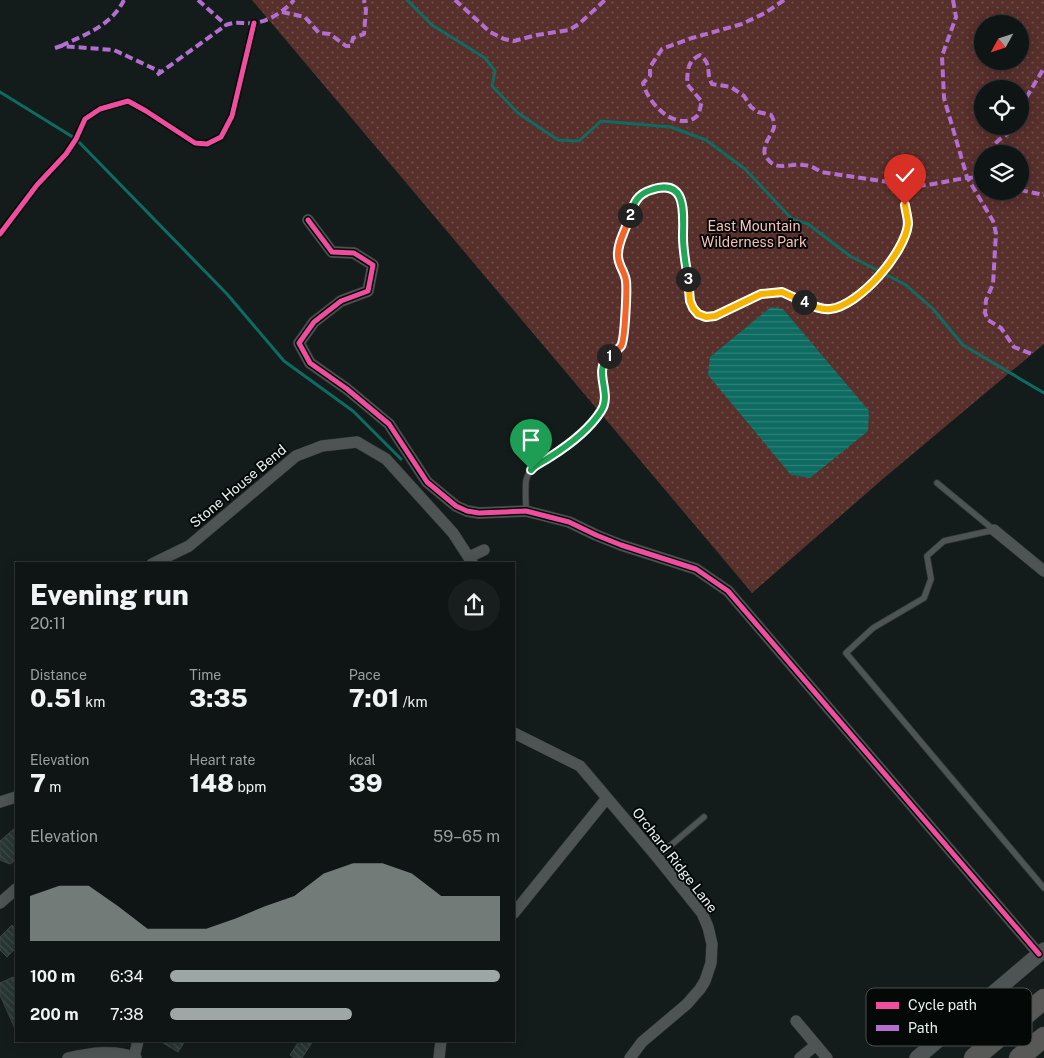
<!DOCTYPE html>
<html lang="en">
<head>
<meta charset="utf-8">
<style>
  body { margin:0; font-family:"Public Sans",sans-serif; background:#181e1d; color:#f1f3f6; height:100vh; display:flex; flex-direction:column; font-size:19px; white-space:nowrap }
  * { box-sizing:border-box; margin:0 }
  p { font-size:16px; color:#9b9fa0 }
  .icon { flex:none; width:28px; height:28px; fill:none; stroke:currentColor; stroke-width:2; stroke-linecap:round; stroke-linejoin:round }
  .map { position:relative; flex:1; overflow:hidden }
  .side { position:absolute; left:15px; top:562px; width:500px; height:480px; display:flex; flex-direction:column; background:#0f1514; border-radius:0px; box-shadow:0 2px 12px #0003,0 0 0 1px #2f3434 }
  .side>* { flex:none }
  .needle { width:32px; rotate:230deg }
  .fabs { position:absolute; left:974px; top:15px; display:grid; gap:10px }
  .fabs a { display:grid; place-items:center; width:55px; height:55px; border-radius:50%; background:#0f1514; box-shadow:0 2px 12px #0003,0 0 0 1px #2f3434; font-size:25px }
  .pin { position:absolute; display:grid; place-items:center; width:42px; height:42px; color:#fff; margin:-51px -21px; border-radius:50% 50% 50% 0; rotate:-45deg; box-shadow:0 0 5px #0007 }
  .pin .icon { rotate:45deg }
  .km { position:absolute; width:25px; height:25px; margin:-12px; border-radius:50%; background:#222; color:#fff; font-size:14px; line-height:25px; text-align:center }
  .round { display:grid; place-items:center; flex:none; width:52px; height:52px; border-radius:26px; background:#181e1d }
  .headline { display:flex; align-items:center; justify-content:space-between; height:85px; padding:0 15px }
  h1 { font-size:28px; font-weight:800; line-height:38px }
  .stats { display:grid; grid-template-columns:repeat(3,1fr); gap:8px; height:85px; padding:5px 15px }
  .stats div { display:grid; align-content:center }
  .stats b { font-size:25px; font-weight:800 }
  .stats small { font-size:14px; font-weight:400 }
  .stats p { font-size:14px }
  .chart { height:140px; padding:10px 15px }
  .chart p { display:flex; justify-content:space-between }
  .chart svg { width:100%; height:90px; margin-top:5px; fill:#9ea7a5; opacity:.7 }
  ul { padding:0 15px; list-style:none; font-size:16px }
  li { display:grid; grid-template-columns:80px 60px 1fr; align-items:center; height:38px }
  li i { height:12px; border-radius:6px; background:#9ea7a5 }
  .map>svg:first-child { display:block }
  .park { fill:url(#park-dots); fill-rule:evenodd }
  .water { fill:url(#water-rules) }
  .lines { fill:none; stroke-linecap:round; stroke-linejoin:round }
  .stream { stroke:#0d6b61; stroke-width:3 }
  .building { fill:url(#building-back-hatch); stroke:#3d4443 }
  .lane-casing { stroke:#333938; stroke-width:7 }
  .street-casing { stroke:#333938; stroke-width:12 }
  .secondary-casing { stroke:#333938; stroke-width:16 }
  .highway-casing { stroke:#333938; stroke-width:21 }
  .lane { stroke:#4d5453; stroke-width:5.5 }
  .street { stroke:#4d5453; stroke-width:11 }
  .secondary { stroke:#4d5453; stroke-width:15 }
  .highway { stroke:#585856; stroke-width:20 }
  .quiet { stroke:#b36fd0; stroke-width:4; stroke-dasharray:8 4; stroke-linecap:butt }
  .cycleway-casing { stroke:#040807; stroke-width:8 }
  .cycleway { stroke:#ef4d9e; stroke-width:5 }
  .split-1-casing { stroke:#fff; stroke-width:10 }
  .split-2-casing { stroke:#fff; stroke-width:10 }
  .split-3-casing { stroke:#fff; stroke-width:10 }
  .split-4-casing { stroke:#fff; stroke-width:10 }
  .split-5-casing { stroke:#fff; stroke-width:10 }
  .split-1 { stroke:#22a559; stroke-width:6 }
  .split-2 { stroke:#f0652b; stroke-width:6 }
  .split-3 { stroke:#22a559; stroke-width:6 }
  .split-4 { stroke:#f5b400; stroke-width:6 }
  .split-5 { stroke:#f5b400; stroke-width:6 }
  .labels { text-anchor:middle; stroke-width:4; stroke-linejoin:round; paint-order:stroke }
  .park-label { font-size:14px; fill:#fbc0b8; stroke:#040807 }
  .street-label { font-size:14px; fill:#e8f2f0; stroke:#040807 }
  .key { fill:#040807; stroke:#484e4d; stroke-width:1 }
  .key-label { font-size:14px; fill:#e8f2f0 }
</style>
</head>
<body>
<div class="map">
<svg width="1044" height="1058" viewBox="0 0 1044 1058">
  <defs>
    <pattern id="park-dots" width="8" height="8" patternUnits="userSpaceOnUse" patternTransform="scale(1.25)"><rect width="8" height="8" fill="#572f2b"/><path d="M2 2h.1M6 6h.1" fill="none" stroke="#6f4e4a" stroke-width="1.8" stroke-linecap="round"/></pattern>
    <pattern id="water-rules" width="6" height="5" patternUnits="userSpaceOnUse" patternTransform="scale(1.25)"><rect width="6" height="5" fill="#0d6b61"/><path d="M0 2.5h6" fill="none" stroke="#308178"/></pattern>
    <pattern id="building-back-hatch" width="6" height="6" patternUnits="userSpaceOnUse" patternTransform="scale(1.25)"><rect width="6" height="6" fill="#283634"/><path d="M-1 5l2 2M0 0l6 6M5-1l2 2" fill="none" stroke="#3d4a48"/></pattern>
  </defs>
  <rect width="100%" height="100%" fill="#141c1b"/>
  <path class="park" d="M252,0H1044V344L884,478L752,593ZM982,24H1020V61H982ZM982,89H1020V126H982ZM982,154H1020V191H982Z"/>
  <path class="water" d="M771,307L783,309L869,411L868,431L810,478L791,475L708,375L710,357Z"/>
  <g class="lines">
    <g class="stream">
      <path d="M407,0L432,25L485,58L495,71L492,86L518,113L558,140L579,141L601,121L671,127L706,140L745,169L792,219L808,224L850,256L906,285L933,309L963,345L1044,393"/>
      <path d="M0,92L76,139L227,294L284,361L353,411L401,459"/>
    </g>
  </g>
  <g class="building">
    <path d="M16,827V860L10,864L0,860V841Z"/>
    <path d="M12,925L16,930V948L7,957L0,950V937Z"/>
    <path d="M13,977L16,985V1031L0,995V983Z"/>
    <path d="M160,1041H185L178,1052Z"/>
    <path d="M299,1041H313L302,1058H295L290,1055Z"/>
  </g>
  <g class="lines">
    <g class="lane-casing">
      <g id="lane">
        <path d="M937,483L994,530"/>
        <path d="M526,511C526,502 525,490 526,481C527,476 531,468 535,465C539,462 545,460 549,458C566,448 597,425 603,407C608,393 599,380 602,366C605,353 622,351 624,337C625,332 623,326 624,321C624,308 629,293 626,280C625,271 617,265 618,255C618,248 634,200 639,195C645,190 653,188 660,188C668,187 675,189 680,196C688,211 682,232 683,248C685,266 688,283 690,301C704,336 738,300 761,295C767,293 777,291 783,293C804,296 817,316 840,307C858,300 874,282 886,267C895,257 904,241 907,227C911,211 896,198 915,186"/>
        <path d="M994,530L944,541L927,556L931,579L924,598L873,628L846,653L1044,888"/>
        <path d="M657,857L704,817"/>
      </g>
    </g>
    <g class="street-casing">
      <g id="street">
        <path d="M308,220L332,252L354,253L373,265L368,291L341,301L314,322L299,343L310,363L347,389L389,424L427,482L456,506L467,511L479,513L526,511L569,522L596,535L621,545L696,569L728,591L1039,954"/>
        <path d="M994,530L1044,571"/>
        <path d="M469,557L484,550"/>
        <path d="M152,564L189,546L296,456L322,446L357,442L386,459L453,533L473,564"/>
        <path d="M514,733L580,766L657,857L702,913L708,927L712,944L711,963L705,981L700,989L687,1004L642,1042L630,1058"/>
        <path d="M0,802L16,797"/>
        <path d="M0,903L16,889"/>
        <path d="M514,913L607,798"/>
        <path d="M796,1021L827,1058"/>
        <path d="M134,1057L138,1041"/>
        <path d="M68,1058C90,1053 115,1049 136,1058"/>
        <path d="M439,1058L441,1041"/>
        <path d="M800,1058L816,1045"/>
      </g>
    </g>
    <g class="secondary-casing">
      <path id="secondary" d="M917,1058L1044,950"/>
    </g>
    <g class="highway-casing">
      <g id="highway">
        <path d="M974,1058L1044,999"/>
        <path d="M1019,1058L1044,1037"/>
      </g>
    </g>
    <use href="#lane" class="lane"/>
    <use href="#street" class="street"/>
    <use href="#secondary" class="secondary"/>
    <use href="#highway" class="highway"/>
    <g class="quiet">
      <path d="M198,0L226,25C235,21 243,24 253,23C268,22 285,11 294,0"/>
      <path d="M455,0L490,32L504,39L514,41L537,35L569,30L579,24L605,0"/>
      <path d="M784,0L765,13L742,24L692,38L662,49L650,67V76L643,83C646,93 651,102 659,109C667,118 686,127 697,116C700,113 700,106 702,102L687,84C688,71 686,62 700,55C713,65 705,72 712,84L731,87L744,96L751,107L758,112L771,115C780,130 768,133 765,147C764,151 764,155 767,158C776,172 790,163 803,165C810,165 815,168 821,172L915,186C938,185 959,177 982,177"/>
      <path d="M953,0L956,17L942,56L944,98L967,177L993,221L996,233L993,284L986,300L985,313L988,320L1001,328L1014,347L1032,354"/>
      <path d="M282,12L305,17L319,33L330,34L346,46H351L353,38L364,34L366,10L364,0"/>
      <path d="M61,46C86,34 111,26 124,0"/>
      <path d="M55,48L61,46L114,50L161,72"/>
      <path d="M157,75L226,25"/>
      <path d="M1020,108L1044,68"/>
      <path d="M990,154C993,139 1008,137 1015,126"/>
      <path d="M1020,190L1044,195"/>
    </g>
    <g class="cycleway-casing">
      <g id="cycleway">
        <path d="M308,220L332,252L354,253L373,265L368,291L341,301L314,322L299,343L310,363L347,389L389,424L427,482L456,506L467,511L479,513L526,511L569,522L596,535L621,545L696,569L728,591L1039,954"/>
        <path d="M0,234L37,185L66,154L76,139L85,119L100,109L128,101L146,111L195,143L207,144L221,137L232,116L254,23"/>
      </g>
    </g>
    <use href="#cycleway" class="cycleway"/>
  </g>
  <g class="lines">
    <g class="split-1-casing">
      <path id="split-1" d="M531,470C536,464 543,462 550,457C569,445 589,430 601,411C613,393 592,372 609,356"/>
    </g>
    <g class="split-2-casing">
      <path id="split-2" d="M609,356C612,353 618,350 621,346C625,340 627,290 626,281C625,272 618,265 618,256C617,242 627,228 630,215"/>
    </g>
    <g class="split-3-casing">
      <path id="split-3" d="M630,215C634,202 638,194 651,190C688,177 683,214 683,237C683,251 686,265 688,279"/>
    </g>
    <g class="split-4-casing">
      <path id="split-4" d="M688,279L690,301L693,308L698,314L706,317L715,316L761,294L782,292L804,302"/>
    </g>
    <g class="split-5-casing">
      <path id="split-5" d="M804,302C813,306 821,310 830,309C859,306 905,253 908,224C908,218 906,212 905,205"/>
    </g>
    <use href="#split-1" class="split-1"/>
    <use href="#split-2" class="split-2"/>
    <use href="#split-3" class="split-3"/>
    <use href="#split-4" class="split-4"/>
    <use href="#split-5" class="split-5"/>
  </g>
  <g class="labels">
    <g class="park-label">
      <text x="754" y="231">East Mountain<tspan x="754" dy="16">Wilderness Park</tspan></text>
    </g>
    <g class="street-label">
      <text transform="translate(238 486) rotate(-40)" y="5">Stone House Bend</text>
      <text transform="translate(675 860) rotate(52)" y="5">Orchard Ridge Lane</text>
    </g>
  </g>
  <rect x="866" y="988" width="166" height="58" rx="8" class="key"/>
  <rect x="876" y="1002" width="23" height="7" fill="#ef4d9e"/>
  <rect x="876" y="1025" width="23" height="6" fill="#b36fd0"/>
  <g class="key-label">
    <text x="908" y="1010">Cycle path</text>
    <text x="908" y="1033">Path</text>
  </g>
</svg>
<div class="fabs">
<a><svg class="needle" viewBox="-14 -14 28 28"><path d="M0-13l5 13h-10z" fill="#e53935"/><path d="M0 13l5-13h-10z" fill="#9b9fa0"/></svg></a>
<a><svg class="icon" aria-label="locate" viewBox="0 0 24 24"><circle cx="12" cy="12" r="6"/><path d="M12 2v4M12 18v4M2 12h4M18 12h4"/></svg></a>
<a><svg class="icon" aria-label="layers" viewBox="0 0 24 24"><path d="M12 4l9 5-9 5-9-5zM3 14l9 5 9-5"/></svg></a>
</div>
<div class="pin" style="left:531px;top:470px;background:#1e9e55"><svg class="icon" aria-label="arrive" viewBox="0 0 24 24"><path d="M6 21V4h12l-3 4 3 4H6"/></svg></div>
<div class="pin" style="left:905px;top:205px;background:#d93025"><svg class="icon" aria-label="check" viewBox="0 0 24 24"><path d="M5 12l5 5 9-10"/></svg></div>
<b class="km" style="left:609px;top:356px">1</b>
<b class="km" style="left:630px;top:215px">2</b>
<b class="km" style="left:688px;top:279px">3</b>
<b class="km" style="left:804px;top:302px">4</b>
<section class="side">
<div class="headline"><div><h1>Evening run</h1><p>20:11</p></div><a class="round"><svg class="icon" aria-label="share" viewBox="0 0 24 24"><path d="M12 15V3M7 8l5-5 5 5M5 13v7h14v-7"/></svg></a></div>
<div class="stats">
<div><p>Distance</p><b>0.51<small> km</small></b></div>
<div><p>Time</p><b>3:35</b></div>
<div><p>Pace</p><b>7:01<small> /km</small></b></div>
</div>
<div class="stats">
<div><p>Elevation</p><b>7<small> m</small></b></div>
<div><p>Heart rate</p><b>148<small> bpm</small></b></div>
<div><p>kcal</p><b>39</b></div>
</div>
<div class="chart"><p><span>Elevation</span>59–65 m</p>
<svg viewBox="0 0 160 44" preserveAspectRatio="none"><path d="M0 44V22L10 17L20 17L30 27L40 38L50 38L60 38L70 33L80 27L90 22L100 11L110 6L120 6L130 11L140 22L150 22L160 22V44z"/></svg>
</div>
<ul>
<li><b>100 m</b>6:34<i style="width:100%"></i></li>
<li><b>200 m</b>7:38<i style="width:55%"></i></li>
</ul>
</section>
</div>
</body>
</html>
